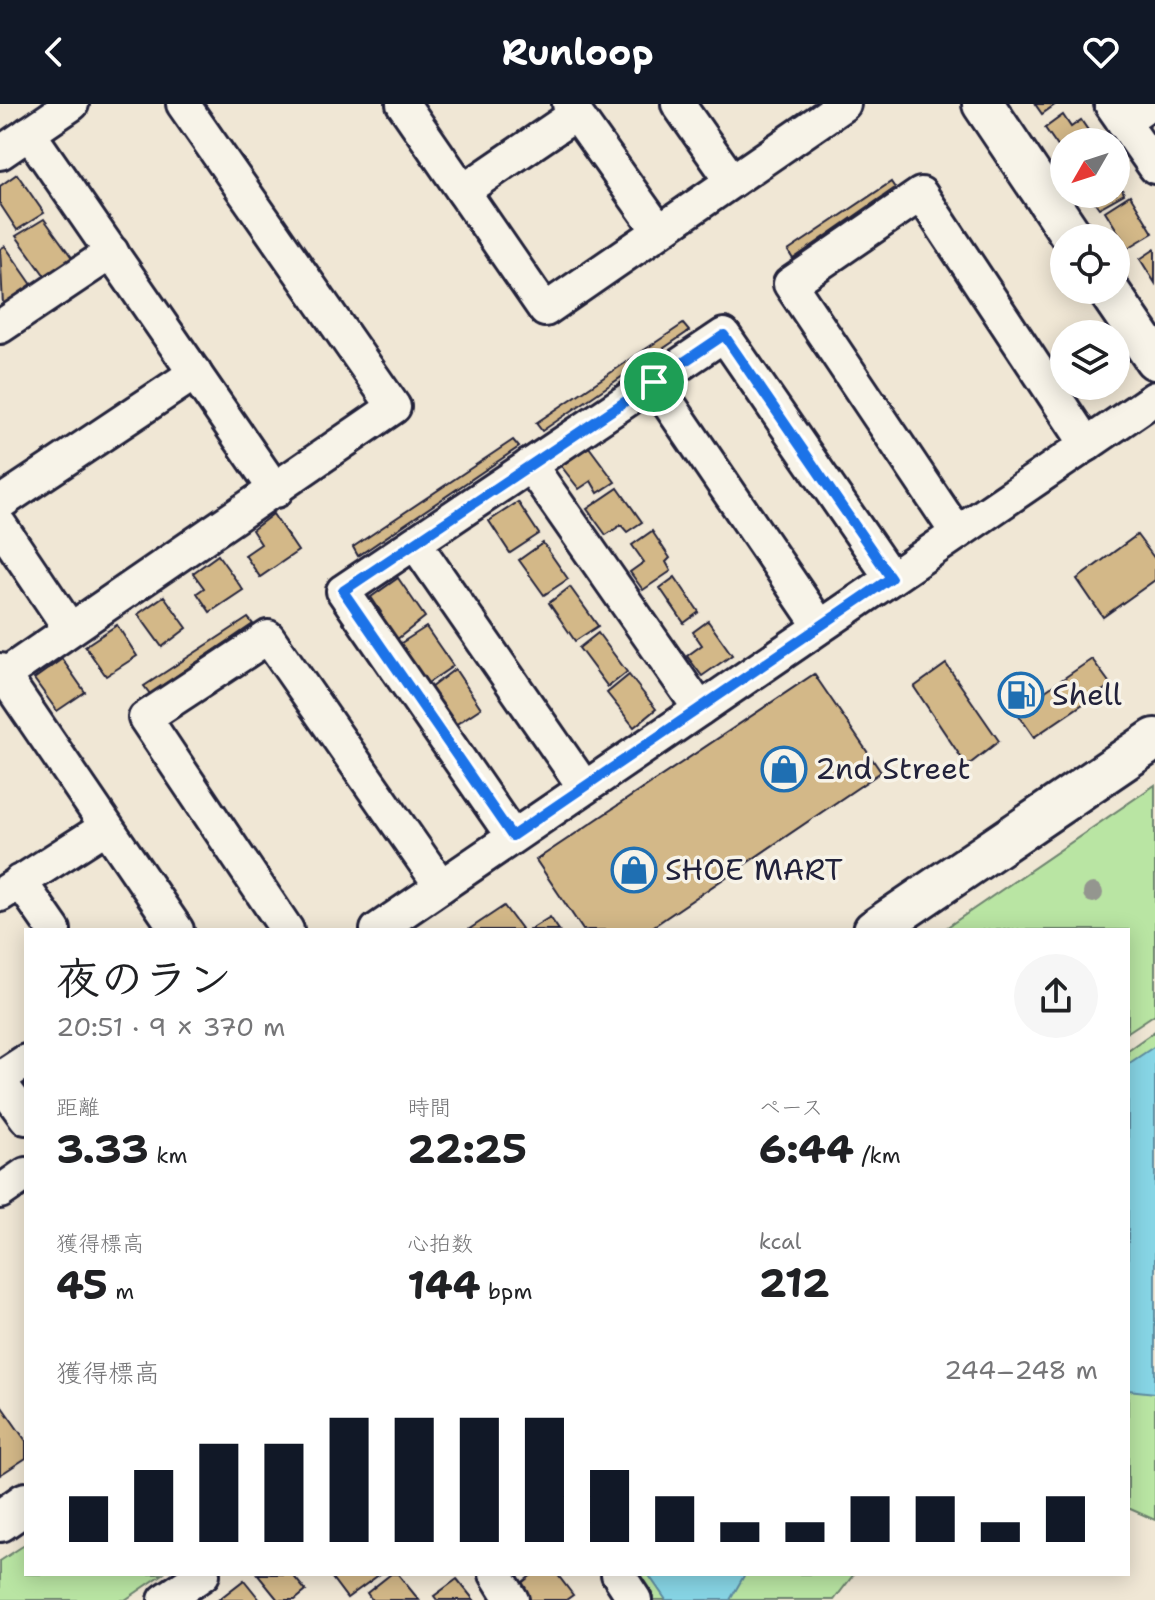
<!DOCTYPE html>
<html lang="ja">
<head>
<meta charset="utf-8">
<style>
  body { margin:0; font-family:"Shantell Sans","Klee One",sans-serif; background:#f6f6f6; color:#202124; height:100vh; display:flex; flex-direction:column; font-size:30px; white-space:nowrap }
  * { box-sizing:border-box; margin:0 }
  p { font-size:26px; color:#757577 }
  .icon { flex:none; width:44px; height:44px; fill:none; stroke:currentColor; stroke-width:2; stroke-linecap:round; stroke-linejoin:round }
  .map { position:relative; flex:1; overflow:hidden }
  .sheet { position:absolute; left:24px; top:824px; width:1106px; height:648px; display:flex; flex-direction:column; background:#fff; border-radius:0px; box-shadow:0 4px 20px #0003 }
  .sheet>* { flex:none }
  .needle { width:52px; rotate:231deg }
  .tools { position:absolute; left:1050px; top:24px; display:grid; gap:16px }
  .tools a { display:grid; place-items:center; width:80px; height:80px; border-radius:50%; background:#fff; box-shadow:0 4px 20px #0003; font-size:40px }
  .pin { position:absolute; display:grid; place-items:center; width:68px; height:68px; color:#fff; margin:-34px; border:4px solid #fff; border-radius:50%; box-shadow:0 2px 8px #0007 }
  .round { display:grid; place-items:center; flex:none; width:84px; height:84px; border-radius:42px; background:#f6f6f6 }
  .head { display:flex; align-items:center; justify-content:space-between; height:136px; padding:0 32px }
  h1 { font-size:44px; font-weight:700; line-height:60px }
  .figures { display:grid; grid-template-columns:repeat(3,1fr); gap:12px; height:136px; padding:8px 32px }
  .figures div { display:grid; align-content:center }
  .figures b { font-size:40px; font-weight:700 }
  .figures small { font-size:22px; font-weight:400 }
  .figures p { font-size:22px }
  .chart { height:224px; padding:16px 32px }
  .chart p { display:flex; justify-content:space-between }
  .chart svg { width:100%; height:144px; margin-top:8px; stroke:#111827; stroke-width:6 }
  header { display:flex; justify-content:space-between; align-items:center; height:104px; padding:0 32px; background:#111827; color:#fff; font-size:36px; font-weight:700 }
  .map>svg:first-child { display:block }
  .green { fill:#b9e5a3; stroke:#6e846f; stroke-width:2 }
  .water { fill:#87d5e5; stroke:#5f8da1; stroke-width:2 }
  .building { fill:#d3b888; stroke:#22223b; stroke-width:2 }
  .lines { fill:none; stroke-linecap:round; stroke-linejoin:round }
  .minor-casing { stroke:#22223b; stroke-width:38 }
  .tertiary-casing { stroke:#22223b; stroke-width:46 }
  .minor { stroke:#f7f3e8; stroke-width:32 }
  .tertiary { stroke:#f7f3e8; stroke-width:40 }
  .tree { fill:#94968f }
  .route-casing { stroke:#fff; stroke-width:16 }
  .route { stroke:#1a73e8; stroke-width:10 }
  .labels { text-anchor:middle; stroke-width:7; stroke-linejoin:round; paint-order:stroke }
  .poi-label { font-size:30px; fill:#22223b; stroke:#f7f3e8; text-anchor:start }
</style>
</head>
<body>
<header><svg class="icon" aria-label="back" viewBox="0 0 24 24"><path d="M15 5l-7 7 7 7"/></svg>Runloop<svg class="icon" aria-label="heart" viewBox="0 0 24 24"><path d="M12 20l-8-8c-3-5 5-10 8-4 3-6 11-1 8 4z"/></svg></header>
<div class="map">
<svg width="1155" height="1496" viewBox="0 0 1155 1496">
  <rect width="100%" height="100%" fill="#f0e7d5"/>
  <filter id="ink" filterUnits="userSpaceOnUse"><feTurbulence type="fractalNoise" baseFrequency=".0125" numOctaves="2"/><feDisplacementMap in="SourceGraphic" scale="16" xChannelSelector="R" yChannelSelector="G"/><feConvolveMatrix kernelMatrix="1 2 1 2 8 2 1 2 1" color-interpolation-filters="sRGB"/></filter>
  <g filter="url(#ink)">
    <g class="green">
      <path d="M1155,681V910L1128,928V826H943Z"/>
      <path d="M1155,927V1416L1128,1404V946Z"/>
      <path d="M26,1440V1470H163L125,1496H0V1457Z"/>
      <path d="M628,1470H854L834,1496H646Z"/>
    </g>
    <g class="water">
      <path d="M1155,942V1289L1128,1286V960Z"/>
      <path d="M648,1470H745L730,1496H666Z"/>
    </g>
    <g class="building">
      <path d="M1035,0H1056L1042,10Z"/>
      <path d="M1063,11L1071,23L1081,16L1096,38H1064V51L1045,24Z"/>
      <path d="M17,70L44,109L17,126L0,100V82Z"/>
      <path d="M1116,70L1124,90L1099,104L1089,90H1116Z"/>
      <path d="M891,78L895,84L793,155L788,147Z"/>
      <path d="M1130,91L1153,129L1128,144L1105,107Z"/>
      <path d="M44,115L73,155L45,172L16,132Z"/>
      <path d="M5,142L35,185L3,201L0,145Z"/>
      <path d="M1155,145V179L1140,155Z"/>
      <path d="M683,220L689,227L542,327L536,319Z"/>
      <path d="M513,336L519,343L358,452L353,443Z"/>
      <path d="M589,343L615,378L598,389L591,377L579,385L561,362Z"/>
      <path d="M618,384L642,418L627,428L621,421L606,431L587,405Z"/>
      <path d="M518,398L539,430L510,449L489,417Z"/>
      <path d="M273,410L298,447L260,473L245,451L261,440L252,426Z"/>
      <path d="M652,427L670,454L666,458L671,467L643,486L630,468L644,458L632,441Z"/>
      <path d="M1137,431L1155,455V476L1103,513L1077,475Z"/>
      <path d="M543,439L568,475L544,491L519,456Z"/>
      <path d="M218,451L243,486L210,508L197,489L204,484L193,469Z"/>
      <path d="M675,473L699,508L684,519L660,484Z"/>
      <path d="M398,474L425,513L396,536L378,511L381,508L371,493Z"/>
      <path d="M570,483L598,522L575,537L549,499Z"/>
      <path d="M164,492L187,524L162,543L138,510Z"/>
      <path d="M248,514L253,520L150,590L144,582Z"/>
      <path d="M708,517L732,551L702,572L687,552L702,541L693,528Z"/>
      <path d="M117,521L137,552L106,572L85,542Z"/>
      <path d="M426,523L453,562L425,581L398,541Z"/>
      <path d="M598,529L627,568L608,583L579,544Z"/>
      <path d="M62,555L85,588L57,607L34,575Z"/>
      <path d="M1092,555L1111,581L1034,633L1016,607Z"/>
      <path d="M946,560L999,637L967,662L914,583Z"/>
      <path d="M455,565L481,604L455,621L430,584Z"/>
      <path d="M814,570L881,668L648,826H583L536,756Z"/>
      <path d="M629,571L656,605L634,623L607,589Z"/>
      <path d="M504,802L522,826H468Z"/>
      <path d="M550,813L559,826H529Z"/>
      <path d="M0,1300L26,1337V1354L0,1371Z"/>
      <path d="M257,1470H292L306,1487L295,1496H278Z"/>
      <path d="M329,1470H380L347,1494Z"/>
      <path d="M391,1470H398L419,1496H372L367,1489Z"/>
      <path d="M533,1470H557L573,1491L566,1496H530L519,1481Z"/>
      <path d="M457,1475L474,1496H437L434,1492Z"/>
      <path d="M244,1476L260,1496H218Z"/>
    </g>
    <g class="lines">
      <g class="minor-casing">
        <g id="minor">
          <path d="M403,0L545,206L844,0"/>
          <path d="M569,0L659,127"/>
          <path d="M678,0L732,77"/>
          <path d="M1111,0L1155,63"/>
          <path d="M1123,18L1148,0"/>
          <path d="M29,29L276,387"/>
          <path d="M0,49L72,0"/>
          <path d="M463,87L576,10"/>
          <path d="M0,223L112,148"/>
          <path d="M654,278L820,522"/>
          <path d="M530,361L700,605"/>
          <path d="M0,399L195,269"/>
          <path d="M0,421L70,525"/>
          <path d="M957,429L790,180L921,90L1087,341"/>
          <path d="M415,439L584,683"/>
          <path d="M0,566L177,826"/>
          <path d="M3,572L394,303L183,0"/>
          <path d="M512,732L343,487L724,231L891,474"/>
          <path d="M20,777L54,826"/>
          <path d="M0,791L106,723"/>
          <path d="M287,826L145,614L268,533L441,782"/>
          <path d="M377,826L1155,294"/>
          <path d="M0,974L26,957"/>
          <path d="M0,978L26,1014"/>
          <path d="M0,1088L26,1070"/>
          <path d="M496,1470L512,1496"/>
          <path d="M618,1470L635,1496"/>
          <path d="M165,1496L203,1470"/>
        </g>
      </g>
      <g class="tertiary-casing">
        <g id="tertiary">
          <path d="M983,0L1073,134"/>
          <path d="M1108,186L1155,255"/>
          <path d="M874,826L1155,635"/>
          <path d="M0,1417L26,1399"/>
        </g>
      </g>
      <use href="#minor" class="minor"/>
      <use href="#tertiary" class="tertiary"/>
    </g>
    <circle class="tree" cx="1093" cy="789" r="10"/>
  </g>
  <g class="lines" filter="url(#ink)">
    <g class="route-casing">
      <path id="route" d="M724,231L891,474L512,732L343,487Z"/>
    </g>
    <use href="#route" class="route"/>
  </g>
  <defs>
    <g id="fuel-ring" transform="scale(2.3)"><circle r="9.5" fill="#f7f3e8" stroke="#1f6fb2" stroke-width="1.5"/><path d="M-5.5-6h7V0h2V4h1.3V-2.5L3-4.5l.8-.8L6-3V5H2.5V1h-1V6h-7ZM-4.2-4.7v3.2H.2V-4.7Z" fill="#1f6fb2"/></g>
    <g id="shop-ring" transform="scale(2.3)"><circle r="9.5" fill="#f7f3e8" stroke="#1f6fb2" stroke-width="1.5"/><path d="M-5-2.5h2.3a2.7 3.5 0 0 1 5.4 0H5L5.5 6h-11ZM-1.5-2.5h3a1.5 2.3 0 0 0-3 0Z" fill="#1f6fb2"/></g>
  </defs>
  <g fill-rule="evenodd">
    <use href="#fuel-ring" x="1021" y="591"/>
    <use href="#shop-ring" x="784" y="665"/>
    <use href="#shop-ring" x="634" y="766"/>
  </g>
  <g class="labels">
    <g class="poi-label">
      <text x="1052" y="601">Shell</text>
      <text x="815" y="675">2nd Street</text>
      <text x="665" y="776">SHOE MART</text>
    </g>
  </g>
</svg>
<div class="tools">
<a><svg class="needle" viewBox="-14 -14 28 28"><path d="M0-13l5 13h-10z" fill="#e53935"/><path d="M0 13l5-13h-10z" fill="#757577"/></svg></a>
<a><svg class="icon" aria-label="locate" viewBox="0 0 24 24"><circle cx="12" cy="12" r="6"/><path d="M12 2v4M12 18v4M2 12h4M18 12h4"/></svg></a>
<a><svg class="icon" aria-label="layers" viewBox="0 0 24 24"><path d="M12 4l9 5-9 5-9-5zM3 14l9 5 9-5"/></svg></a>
</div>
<div class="pin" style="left:654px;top:278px;background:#1e9e55"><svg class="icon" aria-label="arrive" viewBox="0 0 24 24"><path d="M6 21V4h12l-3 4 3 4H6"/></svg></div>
<section class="sheet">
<div class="head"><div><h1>夜のラン</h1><p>20:51 · 9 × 370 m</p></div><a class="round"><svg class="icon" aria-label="share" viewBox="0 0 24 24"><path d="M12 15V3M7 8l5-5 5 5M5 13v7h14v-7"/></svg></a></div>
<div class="figures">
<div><p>距離</p><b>3.33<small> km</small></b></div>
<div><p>時間</p><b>22:25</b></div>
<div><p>ペース</p><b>6:44<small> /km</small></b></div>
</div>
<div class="figures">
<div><p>獲得標高</p><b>45<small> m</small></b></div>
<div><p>心拍数</p><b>144<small> bpm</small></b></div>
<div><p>kcal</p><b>212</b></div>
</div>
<div class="chart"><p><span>獲得標高</span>244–248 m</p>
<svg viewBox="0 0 160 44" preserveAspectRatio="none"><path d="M5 44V30M15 44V22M25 44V14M35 44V14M45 44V6M55 44V6M65 44V6M75 44V6M85 44V22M95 44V30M105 44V38M115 44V38M125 44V30M135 44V30M145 44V38M155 44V30"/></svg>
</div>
</section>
</div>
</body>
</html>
